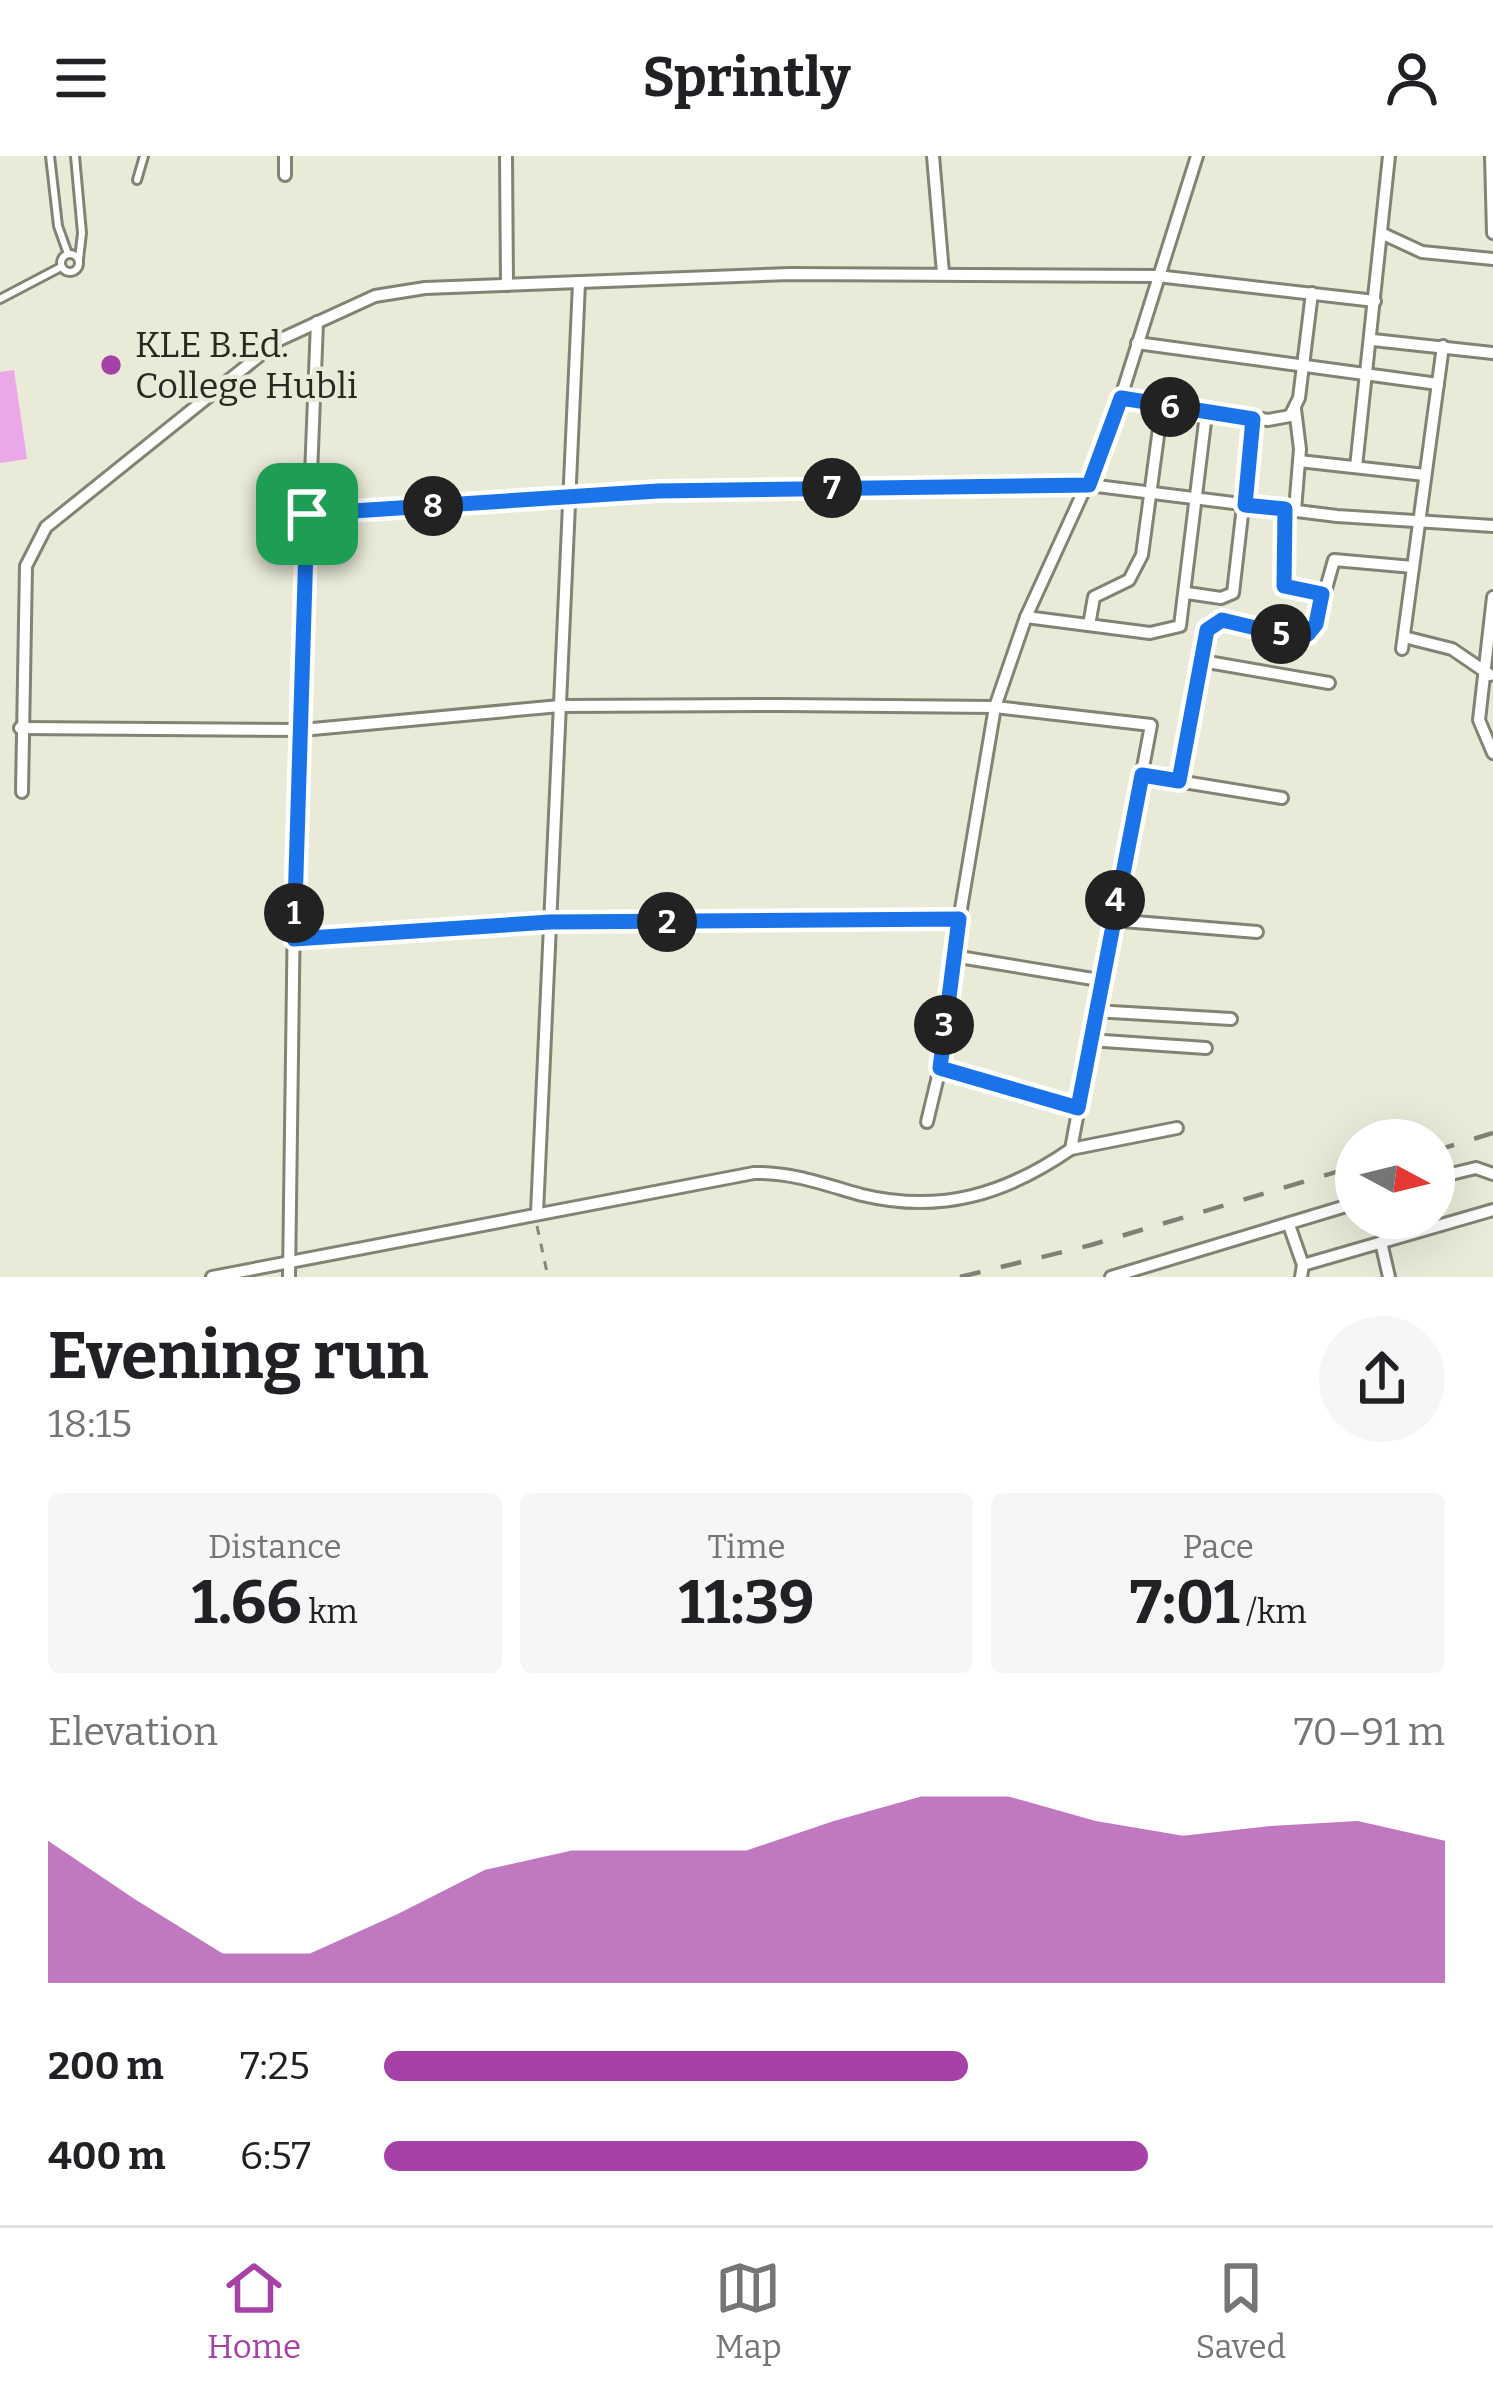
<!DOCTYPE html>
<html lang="en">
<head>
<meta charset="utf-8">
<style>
  body { margin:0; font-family:Bitter,serif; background:#f6f6f6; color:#202124; height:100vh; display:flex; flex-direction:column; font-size:45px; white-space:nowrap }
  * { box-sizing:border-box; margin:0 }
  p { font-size:39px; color:#757577 }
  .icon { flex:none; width:66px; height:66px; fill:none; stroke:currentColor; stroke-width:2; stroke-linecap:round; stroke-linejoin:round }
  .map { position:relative; height:1121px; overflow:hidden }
  .drawer { display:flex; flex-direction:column; background:#fff; flex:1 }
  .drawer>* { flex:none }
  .needle { width:78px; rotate:97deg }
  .tools { position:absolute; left:1335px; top:963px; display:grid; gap:24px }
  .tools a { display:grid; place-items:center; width:120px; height:120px; border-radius:50%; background:#fff; box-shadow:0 12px 48px #0002; font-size:60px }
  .pin { position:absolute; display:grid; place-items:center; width:102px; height:102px; color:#fff; margin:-51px; border-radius:24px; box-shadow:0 6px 18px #0006 }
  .km { position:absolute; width:60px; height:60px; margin:-30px; border-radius:50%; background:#222; color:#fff; font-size:33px; line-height:60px; text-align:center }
  .round { display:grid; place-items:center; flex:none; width:126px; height:126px; border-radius:63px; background:#f6f6f6 }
  .summary { display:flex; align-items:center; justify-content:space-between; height:204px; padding:0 48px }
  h1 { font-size:66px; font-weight:700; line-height:90px }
  .metrics { display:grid; grid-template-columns:repeat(3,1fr); gap:18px; height:204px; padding:12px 48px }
  .metrics div { display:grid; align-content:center; border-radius:12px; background:#f6f6f6; text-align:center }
  .metrics b { font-size:60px; font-weight:700 }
  .metrics small { font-size:33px; font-weight:400 }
  .metrics p { font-size:33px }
  .chart { height:336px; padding:24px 48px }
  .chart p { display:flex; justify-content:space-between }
  .chart svg { width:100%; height:216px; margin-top:12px; fill:#a641a7; opacity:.7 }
  ul { padding:0 48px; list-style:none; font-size:39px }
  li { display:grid; grid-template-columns:192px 144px 1fr; align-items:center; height:90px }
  li i { height:30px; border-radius:15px; background:#a641a7 }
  header { display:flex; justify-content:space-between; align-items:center; height:156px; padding:0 48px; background:#fff; font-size:54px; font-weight:700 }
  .dock { display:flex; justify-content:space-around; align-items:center; height:168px; border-top:3px solid #e0e0e0; background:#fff; font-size:33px; color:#757577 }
  .dock a { display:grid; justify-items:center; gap:6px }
  .dock .on { color:#a641a7 }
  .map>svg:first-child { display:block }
  .building { fill:#eaa8e8 }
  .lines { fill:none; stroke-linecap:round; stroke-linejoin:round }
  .service-casing { stroke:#828373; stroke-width:12 }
  .minor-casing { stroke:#828373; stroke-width:16 }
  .path { stroke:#86867b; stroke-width:3; stroke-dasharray:9 9; stroke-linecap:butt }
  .service { stroke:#fff; stroke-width:6 }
  .minor { stroke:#fff; stroke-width:10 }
  .rail { stroke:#808075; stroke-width:4.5; stroke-dasharray:21 21; stroke-linecap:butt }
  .route-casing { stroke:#fff; stroke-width:24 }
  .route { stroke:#1a73e8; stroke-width:15 }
  .poi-dot { fill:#a641a7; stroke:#eaead9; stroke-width:4.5 }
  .labels { text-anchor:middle; stroke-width:9; stroke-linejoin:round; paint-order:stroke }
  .poi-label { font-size:36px; fill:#292922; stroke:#eaead9; text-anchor:start }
</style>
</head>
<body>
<header><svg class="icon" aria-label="menu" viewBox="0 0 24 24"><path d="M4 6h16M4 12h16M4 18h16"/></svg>Sprintly<svg class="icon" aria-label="person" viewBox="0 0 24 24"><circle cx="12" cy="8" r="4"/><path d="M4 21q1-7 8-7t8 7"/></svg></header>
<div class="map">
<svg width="1493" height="1121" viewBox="0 0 1493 1121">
  <rect width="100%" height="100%" fill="#eaead9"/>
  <path class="building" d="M14,214L27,303L0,307V216Z"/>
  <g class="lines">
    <g class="service-casing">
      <g id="service">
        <path d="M50,0L58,70L68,98"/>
        <path d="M75,0L82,77L79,103"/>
        <path d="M137,24L144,0"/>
        <circle cx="70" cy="107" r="9"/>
        <path d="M0,143L61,111"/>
      </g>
    </g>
    <g class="minor-casing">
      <g id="minor">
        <path d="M506,0L507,129"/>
        <path d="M933,0L943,117"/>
        <path d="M1491,0L1493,77"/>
        <path d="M285,19V0"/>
        <path d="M1381,77L1422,96L1493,103"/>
        <path d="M1373,184L1493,197"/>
        <path d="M1137,187L1438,228"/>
        <path d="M1121,242L1268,264L1290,260L1299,242L1312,137"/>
        <path d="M1299,305L1425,319"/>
        <path d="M1356,311L1389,0"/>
        <path d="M1284,353V430L1322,438"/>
        <path d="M1295,354L1300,293L1295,253"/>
        <path d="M307,359L658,335L1089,329L1337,360L1493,370"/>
        <path d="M1187,437L1221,442L1233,437L1253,263"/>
        <path d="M1493,441L1479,564L1493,597"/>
        <path d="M1026,461L1150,477L1180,470L1206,258"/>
        <path d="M1089,469L1094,441L1129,424L1142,399L1162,250"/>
        <path d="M1404,481L1452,493L1490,519"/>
        <path d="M1402,493L1443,190"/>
        <path d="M1202,505L1329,527"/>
        <path d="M20,572L302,574L560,550L782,549L995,551L1151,569L1071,993C1006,1038 941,1058 862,1039C826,1029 792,1016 754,1017L212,1121"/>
        <path d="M1141,619L1282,642"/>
        <path d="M1179,625L1211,468C1239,456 1276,484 1308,479L1316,468L1334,404L1413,411"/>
        <path d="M22,636L26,410L46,371L279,184L375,140L425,132L791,118L1157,120L1375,145"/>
        <path d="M1111,764L1257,776"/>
        <path d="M294,783L550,766L959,763"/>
        <path d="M953,800L1099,824"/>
        <path d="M1094,855L1231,863"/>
        <path d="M1089,884L1206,892"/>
        <path d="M1078,952L940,912L953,800L995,551L1026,461L1108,282L1197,0"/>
        <path d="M927,966L940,912"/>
        <path d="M1071,993L1177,972"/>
        <path d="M1434,1022L1476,1012L1493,1018"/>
        <path d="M537,1057L579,127"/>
        <path d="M1289,1069L1303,1109L1301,1121"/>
        <path d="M1381,1086L1389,1121"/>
        <path d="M1303,1109L1493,1054"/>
        <path d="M289,1121L294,752L317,166"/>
        <path d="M1111,1121L1356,1047"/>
      </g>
    </g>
    <path class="path" d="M537,1070L548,1121"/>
    <use href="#service" class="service"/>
    <use href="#minor" class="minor"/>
    <g class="rail">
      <path d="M1434,995L1493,977"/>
      <path d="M960,1121L1091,1089L1356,1010"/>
    </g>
  </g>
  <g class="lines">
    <g class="route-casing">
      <path id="route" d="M1121,242L1253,263L1245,349L1285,353L1284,430L1322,438L1316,468L1308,478L1285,479L1222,464L1207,474L1179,625L1142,619L1078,952L940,912L959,763L550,766L294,783L307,358L658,335L1089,329Z"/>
    </g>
    <use href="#route" class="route"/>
  </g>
  <circle class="poi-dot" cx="111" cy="209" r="12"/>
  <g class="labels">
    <g class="poi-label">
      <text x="135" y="201">KLE B.Ed.<tspan x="135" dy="41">College Hubli</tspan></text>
    </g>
  </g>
</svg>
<div class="tools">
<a><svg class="needle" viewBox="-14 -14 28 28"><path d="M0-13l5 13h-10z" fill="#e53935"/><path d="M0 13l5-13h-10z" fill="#757577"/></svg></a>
</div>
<div class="pin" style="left:307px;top:358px;background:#1e9e55"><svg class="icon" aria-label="arrive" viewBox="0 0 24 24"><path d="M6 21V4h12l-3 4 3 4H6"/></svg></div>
<b class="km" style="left:294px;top:757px">1</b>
<b class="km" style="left:667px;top:766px">2</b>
<b class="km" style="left:944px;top:869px">3</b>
<b class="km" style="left:1115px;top:744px">4</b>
<b class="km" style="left:1281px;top:478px">5</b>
<b class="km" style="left:1170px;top:251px">6</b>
<b class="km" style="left:832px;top:332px">7</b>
<b class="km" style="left:433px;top:350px">8</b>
</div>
<section class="drawer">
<div class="summary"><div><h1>Evening run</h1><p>18:15</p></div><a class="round"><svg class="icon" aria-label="share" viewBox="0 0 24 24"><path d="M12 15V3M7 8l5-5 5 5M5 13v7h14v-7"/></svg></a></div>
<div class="metrics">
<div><p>Distance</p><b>1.66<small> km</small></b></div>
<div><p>Time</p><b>11:39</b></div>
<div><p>Pace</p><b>7:01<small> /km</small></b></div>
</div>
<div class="chart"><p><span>Elevation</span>70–91 m</p>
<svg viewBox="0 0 160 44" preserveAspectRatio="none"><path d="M0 44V15L10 27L20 38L30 38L40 30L50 21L60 17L70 17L80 17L90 11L100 6L110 6L120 11L130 14L140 12L150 11L160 15V44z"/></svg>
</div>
<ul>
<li><b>200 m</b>7:25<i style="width:55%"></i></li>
<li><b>400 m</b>6:57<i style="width:72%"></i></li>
</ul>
</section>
<nav class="dock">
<a class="on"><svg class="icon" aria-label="home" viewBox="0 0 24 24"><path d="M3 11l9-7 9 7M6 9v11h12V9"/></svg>Home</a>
<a><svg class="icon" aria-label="map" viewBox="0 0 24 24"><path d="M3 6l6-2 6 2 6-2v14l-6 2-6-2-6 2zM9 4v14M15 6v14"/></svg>Map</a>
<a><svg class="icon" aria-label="saved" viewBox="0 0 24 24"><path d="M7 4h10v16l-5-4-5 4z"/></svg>Saved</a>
</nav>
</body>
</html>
